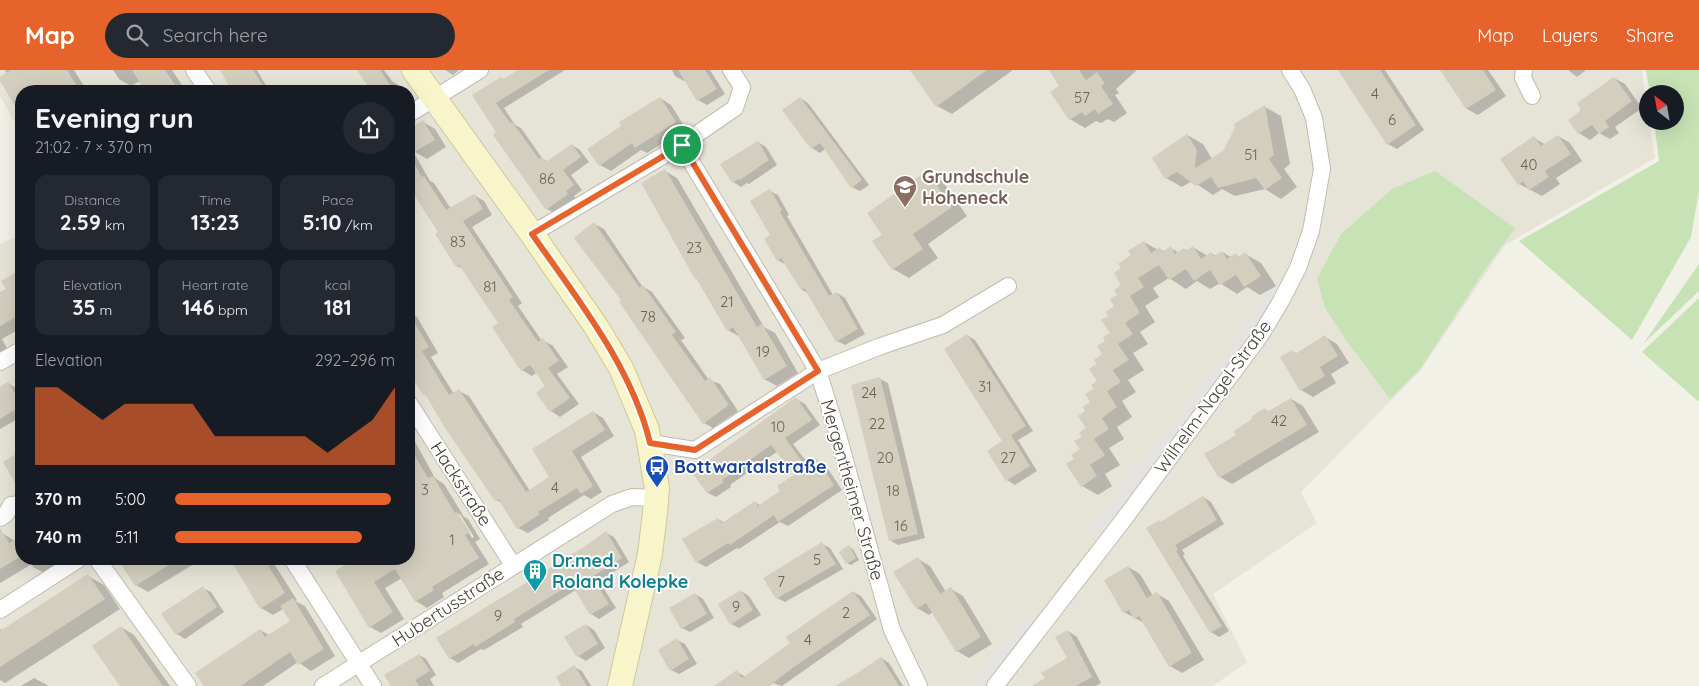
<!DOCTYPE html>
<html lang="en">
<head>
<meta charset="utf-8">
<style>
  body { margin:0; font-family:Quicksand,sans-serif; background:#242831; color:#f1f3f6; height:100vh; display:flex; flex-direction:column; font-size:19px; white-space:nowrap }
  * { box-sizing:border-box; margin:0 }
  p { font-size:16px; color:#9ea1a6 }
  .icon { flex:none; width:28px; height:28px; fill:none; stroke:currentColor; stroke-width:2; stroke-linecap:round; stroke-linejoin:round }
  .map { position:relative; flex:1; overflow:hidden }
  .side { position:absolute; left:15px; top:15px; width:400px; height:480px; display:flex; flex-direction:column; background:#171b24; border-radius:20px; box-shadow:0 5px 20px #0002 }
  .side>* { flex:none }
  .needle { width:32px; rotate:329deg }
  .controls { position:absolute; left:1639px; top:15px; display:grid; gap:10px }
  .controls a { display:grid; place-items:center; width:45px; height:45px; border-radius:50%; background:#171b24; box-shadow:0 5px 20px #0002; font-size:25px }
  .pin { position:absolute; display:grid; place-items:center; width:42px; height:42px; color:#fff; margin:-21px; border:2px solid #fff; border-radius:50%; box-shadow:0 1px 5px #0007 }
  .round { display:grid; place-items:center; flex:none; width:52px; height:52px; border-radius:26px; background:#242831 }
  .head { display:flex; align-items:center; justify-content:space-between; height:85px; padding:0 20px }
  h1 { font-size:28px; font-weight:700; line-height:38px }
  .stats { display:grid; grid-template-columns:repeat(3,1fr); gap:8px; height:85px; padding:5px 20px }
  .stats div { display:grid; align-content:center; border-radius:12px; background:#242831; text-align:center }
  .stats b { font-size:21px; font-weight:700 }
  .stats small { font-size:14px; font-weight:400 }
  .stats p { font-size:14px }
  .chart { height:140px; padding:10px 20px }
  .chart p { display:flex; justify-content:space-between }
  .chart svg { width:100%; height:90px; margin-top:5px; fill:#e6632c; opacity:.7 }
  ul { padding:0 20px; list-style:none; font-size:16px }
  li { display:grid; grid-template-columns:80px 60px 1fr; align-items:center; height:38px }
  li i { height:12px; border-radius:6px; background:#e6632c }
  header { display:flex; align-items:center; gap:30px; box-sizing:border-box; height:70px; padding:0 25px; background:#e6632c; color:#fff }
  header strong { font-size:24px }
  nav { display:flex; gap:28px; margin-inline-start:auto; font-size:18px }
  .search { width:350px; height:45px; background:#242831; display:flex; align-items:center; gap:12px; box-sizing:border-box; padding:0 18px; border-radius:28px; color:#9ea1a6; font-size:19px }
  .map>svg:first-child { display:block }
  .residential { fill:#e6e3d7 }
  .green { fill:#c7e3b5 }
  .parking { fill:#e4e3df }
  .shadow { fill:#0003; fill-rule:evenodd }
  .building { fill:#d3cebe }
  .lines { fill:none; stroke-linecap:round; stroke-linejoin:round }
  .minor-casing { stroke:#c0bcae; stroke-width:18 }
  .secondary-casing { stroke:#cec89c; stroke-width:26 }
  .minor { stroke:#fff; stroke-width:16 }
  .secondary { stroke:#f9f5cb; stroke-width:24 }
  .route-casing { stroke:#fff; stroke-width:10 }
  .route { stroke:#e6632c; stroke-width:6 }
  .labels { text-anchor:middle; stroke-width:4; stroke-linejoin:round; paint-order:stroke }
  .number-label { font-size:15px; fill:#686559 }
  .education-label { font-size:18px; font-weight:bold; fill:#785e54; stroke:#fff; text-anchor:start }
  .street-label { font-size:18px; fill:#454237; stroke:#fff }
  .transit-label { font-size:18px; font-weight:bold; fill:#164399; stroke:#fff; text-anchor:start }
  .culture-label { font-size:18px; font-weight:bold; fill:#0d838f; stroke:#fff; text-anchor:start }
</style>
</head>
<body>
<header>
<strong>Map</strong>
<div class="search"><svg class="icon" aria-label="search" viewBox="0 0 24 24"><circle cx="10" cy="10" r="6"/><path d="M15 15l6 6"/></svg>Search here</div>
<nav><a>Map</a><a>Layers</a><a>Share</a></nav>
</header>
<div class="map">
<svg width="1699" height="616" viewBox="0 0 1699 616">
  <rect width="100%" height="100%" fill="#f2f1e8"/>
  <path class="residential" d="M0,0H1642L1647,39L1648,51H1649L1655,88L1505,175L1421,300L1301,422L1317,453L1213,524L1247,592L1213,616H0V174L21,165V489H409V21H21V63L0,26Z"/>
  <g class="green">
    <path d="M1646,0H1699V121L1691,167L1632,270L1519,171L1659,91L1654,51H1675V24H1650Z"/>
    <path d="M1435,101L1515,158L1484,201L1420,299L1390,329L1346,270L1325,238L1317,209L1341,164L1392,119Z"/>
    <path d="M1699,194V221L1643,274Z"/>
    <path d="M1699,228V332L1642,282Z"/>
  </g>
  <g class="parking">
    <path d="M1273,210L1284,213L1274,235L1234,292L1096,470L1085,461L1163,365L1242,260Z"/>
    <path d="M1022,546L1032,554L987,616H970Z"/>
  </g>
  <g class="shadow">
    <path d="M5,0H74L87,21H21V44L0,9L7,4Z"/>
    <path d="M113,0H172L186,21H146L140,11L131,16L119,9Z"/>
    <path d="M221,0H257L269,21H234Z"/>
    <path d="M359,0H384L392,11L399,16L403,21H373Z"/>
    <path d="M445,0H459L453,5Z"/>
    <path d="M521,0H565L504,38L515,55L521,58L542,88L548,92L572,75L580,80L589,92L571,105L582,120L574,126L576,129L556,144L547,139L474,25Z"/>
    <path d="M672,0H710L725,24L707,35L698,30L685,10L684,11L675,6Z"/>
    <path d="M912,0H1013L952,44L937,36Z"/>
    <path d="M1051,0H1137L1116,19L1119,23L1115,25L1127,43L1114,52L1108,49L1101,53L1096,51L1085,58L1070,49L1061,16Z"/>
    <path d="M1339,0H1385L1424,60L1397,79L1388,74Z"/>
    <path d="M1441,0H1488L1506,26L1478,45L1467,39Z"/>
    <path d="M1568,0H1586L1577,7Z"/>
    <path d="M1614,8L1625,14L1642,38L1615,57L1619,63L1610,69L1599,63L1590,70L1579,63L1570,50L1583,40Z"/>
    <path d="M660,28L671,35L686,59L647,83L641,80L611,101L600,95Z"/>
    <path d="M800,28L808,33L869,115L860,121L852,117L825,79L820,83L812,78Z"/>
    <path d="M1265,37L1281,46L1290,94L1284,99L1297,117L1281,129L1265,119L1235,126L1222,119L1213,125L1192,111L1182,117L1166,108L1187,65L1203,74L1212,89L1224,82Z"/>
    <path d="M423,52L435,59L446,77L427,89L415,82L409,72V60Z"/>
    <path d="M1558,66L1570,73L1582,91L1556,108L1560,114L1542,126L1519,114L1534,68L1546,75Z"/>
    <path d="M758,72L766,77L777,95L749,114L747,113L741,117L733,112Z"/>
    <path d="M409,80L414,83L430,111L434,113L451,139L474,125L484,131L492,145L472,157L522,233L518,236L542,271L543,270L553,276L568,297L557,304L579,334L560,347L551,341L546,317L537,302L532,306L522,300L500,253L463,199L457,196L440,162L409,115Z"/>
    <path d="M665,101L677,108L764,257L775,263L798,303L777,316L764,309L740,267L728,260Z"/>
    <path d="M927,102L943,112L967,146L928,174L938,188L909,208L893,199L874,172L884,165Z"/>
    <path d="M770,121L778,125L789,145L787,146L833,225L837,223L845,228L865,264L845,275L837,271L809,224L801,219L786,195L778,190L772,165Z"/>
    <path d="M594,154L604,159L642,216L652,222L685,268L681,270L709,310L720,314L738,341L713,358L704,353L623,230Z"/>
    <path d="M1144,172L1158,180L1160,179L1165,182L1171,178L1179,183L1184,179L1188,181L1194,178L1208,186L1211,183L1216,186L1222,182L1231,187L1236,185L1240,187L1245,184L1261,193L1276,216L1260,225L1247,217L1237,224L1220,213L1210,219L1197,211L1186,219L1169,208L1153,218L1159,227L1145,236L1155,252L1140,262L1148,274L1133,283L1144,300L1128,310L1136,322L1122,331L1132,347L1117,357L1124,369L1109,378L1120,395L1105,404L1112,416L1098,425L1082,416L1075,389L1081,380L1083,367L1088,358L1087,341L1099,311V294L1104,285L1107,271L1111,263L1110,246L1116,236L1123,216V199Z"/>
    <path d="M21,200V258L2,269L8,280L0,284V223L8,219L3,211Z"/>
    <path d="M409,243L417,247L438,283L431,287L454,324L459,321L469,326L530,421L551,408L593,342L603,348L614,366L581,387L602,422L591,429L584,425L548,448L549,450L528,463L518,458L503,434L496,430L428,327L424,324L409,300Z"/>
    <path d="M967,265L975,270L1033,361L1018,370L1037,401L1015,415L1007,410L988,381L1004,371Z"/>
    <path d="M1325,267L1337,274L1349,293L1331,304L1336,313L1313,327L1301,320L1281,287L1292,281L1297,284Z"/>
    <path d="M880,309L888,313L925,468L898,475L890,470Z"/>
    <path d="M8,313L14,317L21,313V347L0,359V318Z"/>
    <path d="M796,329L805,334L820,355L793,374L810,396L817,391L826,396L842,420L788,456L780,452L739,479L737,478L706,497L697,492L718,449L725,453L755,432L761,436L782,422L795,405L778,381L730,415L731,417L716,427L708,423L695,404Z"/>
    <path d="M1291,329L1303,336L1319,362L1232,414L1220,407L1237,365L1265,340L1269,342Z"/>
    <path d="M409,361L435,408L444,414L464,447L468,449L480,469L475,472L489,494L442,523L444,527L427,538L416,531L402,508L385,518L404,549L381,563L370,557L337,502L358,489H409V452L416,447L409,436ZM457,444H460L474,467L472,468Z"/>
    <path d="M1203,427L1211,432L1224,454L1182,480L1185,484L1183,486L1229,561L1219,567L1211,562L1161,453Z"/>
    <path d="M2,463L15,471L21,467V489H70L46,504L33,497L32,494L0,513V465Z"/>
    <path d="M606,463L614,467L629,492L599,511L616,538L599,549L591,544L576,520L521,554L523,557L484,580L481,579L458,593L450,588L587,476Z"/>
    <path d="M822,474L830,478L843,499L785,532L777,528Z"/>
    <path d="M849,477L853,479L859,490L851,495L847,493Z"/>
    <path d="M120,489H202L148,522L136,515Z"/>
    <path d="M244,489H271L297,530L295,531L305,536L335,586L311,601L298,592L263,616H205L260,560L269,565L291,552L283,539L273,545L261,538L234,495Z"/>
    <path d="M918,489L930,496L946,522L951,519L963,526L992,574L969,588L957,581L933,542L929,545L917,538Z"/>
    <path d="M1128,497L1140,504L1153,526L1157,524L1169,531L1204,590L1182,603L1170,596L1144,553L1124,542Z"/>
    <path d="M88,506L104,515L120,539L5,613L0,610V559L3,561Z"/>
    <path d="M203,518L211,522L224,542L185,569L177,564Z"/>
    <path d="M741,521L749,526L761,545L739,558L731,554Z"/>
    <path d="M853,522L861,526L877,549L782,616L773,613L769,616H716L737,602L746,607L792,573Z"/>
    <path d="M695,524L703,529L714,548L690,562L682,558Z"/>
    <path d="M586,555L594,560L605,578L586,591L578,586Z"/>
    <path d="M121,557L134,565L170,616H121Z"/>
    <path d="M1068,561L1077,567L1101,613L1096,616H1036L1068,588Z"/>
    <path d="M677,570L685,574L697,594L679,604L671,600Z"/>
    <path d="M419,585L426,589L436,605L430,609L434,616H392Z"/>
    <path d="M881,588L889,593L903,616H838Z"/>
    <path d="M574,597L582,601L591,616H563Z"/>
    <path d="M34,608L47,615L48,616H21Z"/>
  </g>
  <g class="building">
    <path d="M11,0H67L80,21H21V46L0,11V7Z"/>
    <path d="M132,0H165L179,21H145Z"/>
    <path d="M220,0H253L266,21H232Z"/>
    <path d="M357,0H380L394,21H371Z"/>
    <path d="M518,0H549L496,33L510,53L512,52L539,89L542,87L546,92L572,74L581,87L563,100L574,115L566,121L568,124L546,140L493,65L496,62L472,25L501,7L503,9Z"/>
    <path d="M678,0H705L717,19L697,31Z"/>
    <path d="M910,0H987L936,37Z"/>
    <path d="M1049,0H1079L1086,10L1097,2L1105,14L1101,16L1113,34L1098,44L1095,39L1085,46L1082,42L1069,50L1050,22L1059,16Z"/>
    <path d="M1338,0H1380L1416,55L1387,75Z"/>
    <path d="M1440,0H1483L1496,20L1466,39Z"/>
    <path d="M1614,7L1632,31L1605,51L1609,57L1599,64L1592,55L1578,64L1568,50L1581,40L1577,33Z"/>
    <path d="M660,27L676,52L635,78L632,73L599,96L587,79L621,56L619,52Z"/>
    <path d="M800,27L862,110L851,118L820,73L811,79L782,40Z"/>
    <path d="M1265,35L1274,85L1269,89L1282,108L1265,120L1256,108L1218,118L1211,107L1196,116L1177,102L1165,109L1152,88L1187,64L1197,80L1195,98L1223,81L1235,58L1234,54Z"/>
    <path d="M423,50L435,70L409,85L422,107L424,106L446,140L474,124L483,139L463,151L513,227L509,230L538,272L543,268L559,291L548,298L570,328L550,342L536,323L545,316L530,295L521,301L513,289L492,257L498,253L459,195L456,197L435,164L438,162L409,117V59Z"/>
    <path d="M1558,65L1571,84L1545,101L1549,107L1529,120L1523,111L1518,115L1500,89L1534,66L1541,76Z"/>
    <path d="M758,71L769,90L740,110L739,109L732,113L720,94Z"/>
    <path d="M665,99L757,257L762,254L787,296L764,310L733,257L727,261L696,208L695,209L641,113Z"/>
    <path d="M927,101L952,137L913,164L923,179L892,200L872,171L882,165L867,143Z"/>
    <path d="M770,119L782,140L780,142L829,226L837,222L858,259L836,272L804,218L801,220L781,188L777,191L764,169L770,165L750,131Z"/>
    <path d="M594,152L639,217L643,215L676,262L672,265L705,311L710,307L729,335L703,354L619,232L621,230L574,168Z"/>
    <path d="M1144,171L1151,183L1160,177L1162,182L1171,176L1175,184L1184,178L1186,181L1193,176L1201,189L1211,182L1214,186L1222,181L1227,189L1236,183L1238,187L1245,182L1261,206L1244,217L1236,205L1220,215L1210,200L1194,211L1186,199L1169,210L1159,195L1138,208L1144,217L1130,226L1140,243L1125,253L1133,264L1118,274L1129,290L1113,300L1121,312L1107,321L1117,337L1102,348L1109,359L1094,369L1105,385L1090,395L1097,406L1081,417L1066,394L1074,389L1071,385L1080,379L1074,371L1082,367L1079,363L1086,358L1078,346L1085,341L1083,337L1090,332L1085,324L1094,319L1091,315L1097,311L1089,299L1097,294L1094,290L1102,284L1097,276L1105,271L1103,267L1110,263L1101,250L1108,246L1106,242L1114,236L1110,229L1117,225L1114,220L1121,215L1114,203L1121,198L1118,194L1131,185L1128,181Z"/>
    <path d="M21,199V244L0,256V222L6,219L1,211Z"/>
    <path d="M409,243L429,277L422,281L449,325L459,319L526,422L549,407L532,379L593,341L605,360L572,381L593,416L581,424L577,418L538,442L540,444L517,459L498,429L495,431L445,358L425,324L423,325L409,302Z"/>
    <path d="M967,264L1026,356L1011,365L1030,396L1006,411L987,381L1009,366L1002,371L944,279Z"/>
    <path d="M1325,265L1338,286L1320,297L1325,306L1300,321L1280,287L1292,280L1295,284Z"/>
    <path d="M880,307L918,464L889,471L851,315Z"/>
    <path d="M8,312L21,333V336L0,349V317Z"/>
    <path d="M796,327L812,350L785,368L806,397L817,389L834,415L778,452L774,445L730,475L728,473L696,493L682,469L718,448L722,453L755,431L758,436L780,421L777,416L794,405L771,375L722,410L724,412L707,423L693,404L710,392L709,390Z"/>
    <path d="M1291,328L1307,355L1219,408L1204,384L1236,365L1234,361L1252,349L1251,347L1265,338L1267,342Z"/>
    <path d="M409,376L428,408L433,406L455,443L457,442L470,462L465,465L479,488L432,517L434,520L415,532L395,499L374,512L393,542L369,558L335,501L356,489H409Z"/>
    <path d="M21,381V423L3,392Z"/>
    <path d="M1203,426L1217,450L1175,475L1178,479L1176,481L1222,556L1210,563L1146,458L1159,450L1160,452Z"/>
    <path d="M0,458L9,473L21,466V486L0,499Z"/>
    <path d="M606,461L622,488L592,507L609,534L590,545L571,514L514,549L515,552L475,577L474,574L449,589L436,568L587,475Z"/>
    <path d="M822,472L836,494L776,529L763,508Z"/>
    <path d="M849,475L856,488L846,494L839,482Z"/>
    <path d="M918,487L940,524L951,517L981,567L956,582L926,533L916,539L893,502Z"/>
    <path d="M118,489H179L135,516Z"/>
    <path d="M241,489H264L285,523L260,539L233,494Z"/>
    <path d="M1128,496L1147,528L1157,522L1192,583L1169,597L1139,546L1134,549L1129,540L1123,543L1104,510Z"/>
    <path d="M88,504L105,529L0,597V561Z"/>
    <path d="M203,516L217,537L176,565L161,544Z"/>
    <path d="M741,520L753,540L730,555L718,534Z"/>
    <path d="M853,521L870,545L791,599L769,616H714L737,600L742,608L790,573L786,567Z"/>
    <path d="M695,523L707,544L681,559L669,538Z"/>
    <path d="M293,528L324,579L298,595L290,582L241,616H204L195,603L260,559L265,567L290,551L280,536Z"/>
    <path d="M586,554L598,574L577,587L564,567Z"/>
    <path d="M121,556L163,616H120L92,576Z"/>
    <path d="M1068,560L1092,607L1076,616H1032L1045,608L1041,603L1067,588L1055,567Z"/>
    <path d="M677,568L689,589L670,601L658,580Z"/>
    <path d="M419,584L430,601L415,610L419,616H391L384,605Z"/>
    <path d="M881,587L899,616H835L859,602Z"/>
    <path d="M574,595L587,616H561L556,607Z"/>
  </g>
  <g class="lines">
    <g class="minor-casing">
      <g id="minor">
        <path d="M194,0L208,21"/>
        <path d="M1524,0L1523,8L1532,26"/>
        <path d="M409,44L480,0"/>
        <path d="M681,75L818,301L838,365L892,560L919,616"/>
        <path d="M532,164L681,75L735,38L742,17L731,0"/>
        <path d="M0,292L21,280"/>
        <path d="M409,333L513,495"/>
        <path d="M650,373L695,380L818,301L881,276L943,255L1008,216"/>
        <path d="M0,448L6,444L11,435L21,434"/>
        <path d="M97,489L188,616"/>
        <path d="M292,489L373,616"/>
        <path d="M0,540L79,489"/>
        <path d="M323,616L612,434L632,427L656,428"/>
        <path d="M995,616L1121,453L1260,266L1281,231L1298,198L1311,161L1322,99L1314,48L1302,19L1290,0"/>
      </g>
    </g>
    <g class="secondary-casing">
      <path id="secondary" d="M414,0L532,164L595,255L621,298L647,360L657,418L655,443L650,484L620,616"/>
    </g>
    <use href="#minor" class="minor"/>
    <use href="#secondary" class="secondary"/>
  </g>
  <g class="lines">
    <g class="route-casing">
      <path id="route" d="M682,75L818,301L695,380L650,373C632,297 576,227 532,164Z"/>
    </g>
    <use href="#route" class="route"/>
  </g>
  <defs>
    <g id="school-pin" transform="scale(1.25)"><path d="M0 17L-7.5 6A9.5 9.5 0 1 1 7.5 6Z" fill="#8d6e63" stroke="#fff"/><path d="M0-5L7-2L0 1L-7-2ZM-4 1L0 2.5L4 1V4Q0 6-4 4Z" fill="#fff"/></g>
    <g id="bus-pin" transform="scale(1.25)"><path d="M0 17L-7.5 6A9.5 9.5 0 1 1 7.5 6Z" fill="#1a4fb4" stroke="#fff"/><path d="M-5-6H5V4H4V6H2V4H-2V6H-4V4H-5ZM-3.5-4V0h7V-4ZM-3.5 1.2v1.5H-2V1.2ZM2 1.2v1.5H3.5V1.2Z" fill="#fff"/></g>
    <g id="building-pin" transform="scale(1.25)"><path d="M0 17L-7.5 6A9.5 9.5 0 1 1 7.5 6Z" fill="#0f9aa8" stroke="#fff"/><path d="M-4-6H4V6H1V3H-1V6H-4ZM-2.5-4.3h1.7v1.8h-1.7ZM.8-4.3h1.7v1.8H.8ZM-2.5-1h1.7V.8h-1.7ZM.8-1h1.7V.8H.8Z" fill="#fff"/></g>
  </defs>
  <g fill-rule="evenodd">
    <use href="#school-pin" x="905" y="117"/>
    <use href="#bus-pin" x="657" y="397"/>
    <use href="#building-pin" x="535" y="501"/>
  </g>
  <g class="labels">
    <g class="number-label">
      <text x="1375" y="29">4</text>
      <text x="1082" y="33">57</text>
      <text x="1392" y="55">6</text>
      <text x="1251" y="90">51</text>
      <text x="1529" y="100">40</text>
      <text x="547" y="114">86</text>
      <text x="458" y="177">83</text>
      <text x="694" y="183">23</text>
      <text x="490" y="222">81</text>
      <text x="727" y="237">21</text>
      <text x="648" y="252">78</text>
      <text x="763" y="287">19</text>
      <text x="985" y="322">31</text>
      <text x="869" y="328">24</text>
      <text x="1279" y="356">42</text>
      <text x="877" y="359">22</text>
      <text x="778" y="362">10</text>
      <text x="885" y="393">20</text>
      <text x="1008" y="393">27</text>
      <text x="555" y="423">4</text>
      <text x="425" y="425">3</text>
      <text x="893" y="426">18</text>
      <text x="901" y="461">16</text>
      <text x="452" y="475">1</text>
      <text x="817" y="495">5</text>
      <text x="781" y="517">7</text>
      <text x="736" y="542">9</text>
      <text x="846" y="548">2</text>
      <text x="498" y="551">9</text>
      <text x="808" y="575">4</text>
    </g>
    <g class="education-label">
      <text x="922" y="113">Grundschule<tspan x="922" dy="21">Hoheneck</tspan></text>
    </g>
    <g class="street-label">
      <text transform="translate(1213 327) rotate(-54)" y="6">Wilhelm-Nagel-Straße</text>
      <text transform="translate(461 414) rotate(57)" y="6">Hackstraße</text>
      <text transform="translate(852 420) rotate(74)" y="6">Mergentheimer Straße</text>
      <text transform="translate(448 537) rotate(-33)" y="6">Hubertusstraße</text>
    </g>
    <g class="transit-label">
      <text x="674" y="403">Bottwartalstraße</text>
    </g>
    <g class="culture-label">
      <text x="552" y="497">Dr.med.<tspan x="552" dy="21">Roland Kolepke</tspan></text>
    </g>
  </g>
</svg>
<div class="controls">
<a><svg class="needle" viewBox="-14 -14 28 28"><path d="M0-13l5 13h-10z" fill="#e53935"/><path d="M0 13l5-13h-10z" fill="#9ea1a6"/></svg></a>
</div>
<div class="pin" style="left:682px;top:75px;background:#1e9e55"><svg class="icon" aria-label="arrive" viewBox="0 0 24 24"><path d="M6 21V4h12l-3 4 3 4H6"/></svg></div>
<section class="side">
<div class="head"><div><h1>Evening run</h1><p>21:02 · 7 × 370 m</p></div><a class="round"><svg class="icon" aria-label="share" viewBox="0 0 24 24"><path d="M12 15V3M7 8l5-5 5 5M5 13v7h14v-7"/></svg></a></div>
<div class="stats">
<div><p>Distance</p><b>2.59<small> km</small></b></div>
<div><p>Time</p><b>13:23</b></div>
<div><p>Pace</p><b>5:10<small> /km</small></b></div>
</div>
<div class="stats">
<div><p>Elevation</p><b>35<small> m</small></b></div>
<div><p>Heart rate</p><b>146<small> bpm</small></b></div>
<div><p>kcal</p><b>181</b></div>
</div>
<div class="chart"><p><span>Elevation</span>292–296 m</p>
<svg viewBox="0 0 160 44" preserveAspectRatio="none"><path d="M0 44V6L10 6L20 14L30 22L40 14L50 14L60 14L70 14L80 30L90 30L100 30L110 30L120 30L130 38L140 30L150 22L160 6V44z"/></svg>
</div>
<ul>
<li><b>370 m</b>5:00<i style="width:98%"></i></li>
<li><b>740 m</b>5:11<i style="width:85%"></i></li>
</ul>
</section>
</div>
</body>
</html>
